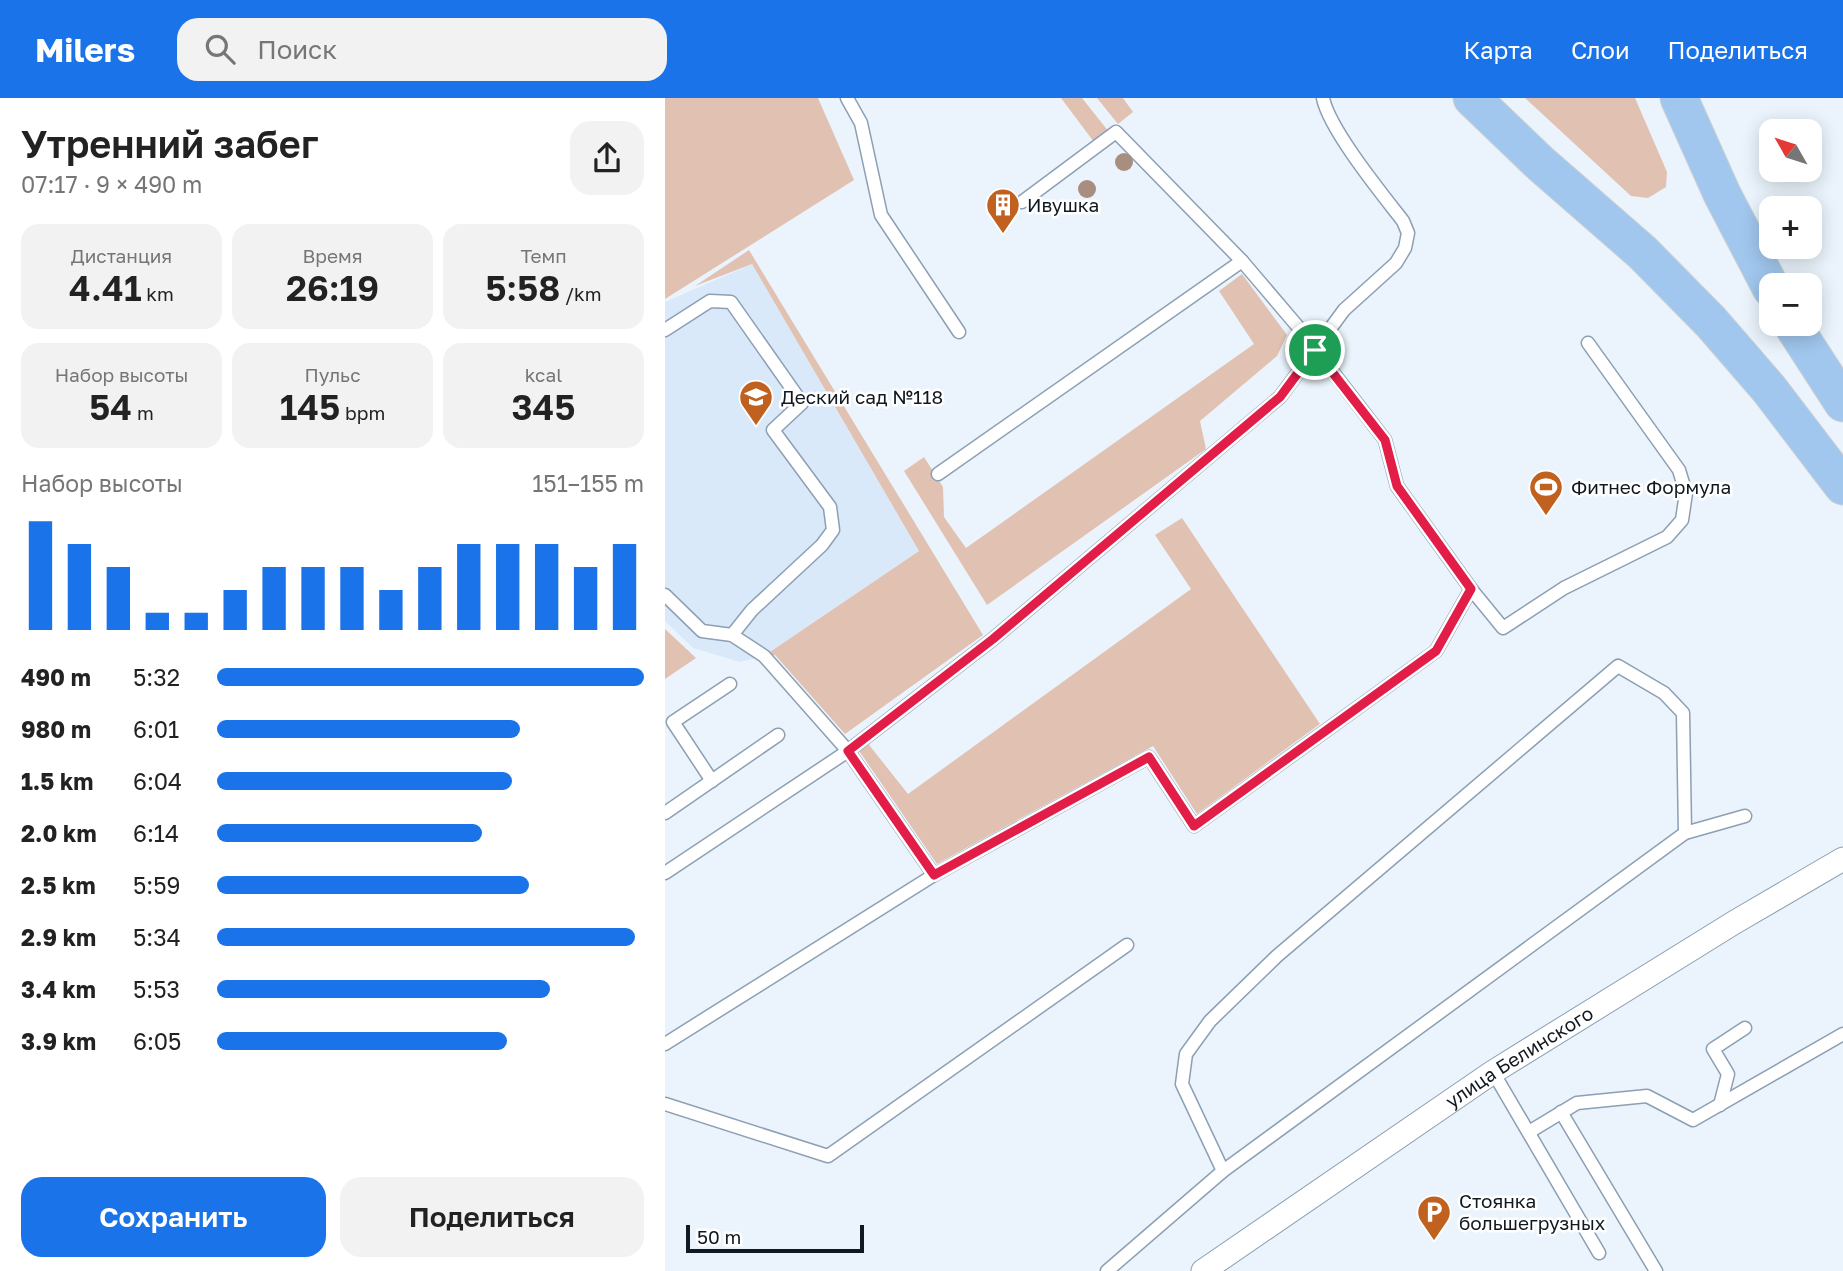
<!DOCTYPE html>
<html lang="ru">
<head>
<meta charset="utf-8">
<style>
  body { margin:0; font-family:"Golos Text",sans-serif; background:#f2f2f2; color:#222; height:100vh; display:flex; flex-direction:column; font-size:26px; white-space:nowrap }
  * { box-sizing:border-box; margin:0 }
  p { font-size:23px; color:#767676 }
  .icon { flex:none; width:38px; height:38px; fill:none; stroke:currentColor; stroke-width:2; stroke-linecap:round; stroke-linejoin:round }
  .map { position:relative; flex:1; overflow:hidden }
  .drawer { display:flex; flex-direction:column; background:#fff; width:665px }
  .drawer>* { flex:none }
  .needle { width:46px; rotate:309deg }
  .tools { position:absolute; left:1094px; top:21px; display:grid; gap:14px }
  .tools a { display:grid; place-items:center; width:63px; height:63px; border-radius:14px; background:#fff; box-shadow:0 4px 18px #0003; font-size:35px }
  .scale { position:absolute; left:21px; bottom:18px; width:178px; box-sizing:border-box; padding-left:7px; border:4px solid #111920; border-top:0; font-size:19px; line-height:24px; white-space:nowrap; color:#111920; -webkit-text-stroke:5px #fff; paint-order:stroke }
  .pin { position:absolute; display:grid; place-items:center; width:60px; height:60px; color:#fff; margin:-30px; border:4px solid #fff; border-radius:50%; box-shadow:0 2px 7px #0007 }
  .round { display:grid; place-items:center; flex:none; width:74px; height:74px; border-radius:21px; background:#f2f2f2 }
  .headline { display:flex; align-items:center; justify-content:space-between; height:119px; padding:0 21px }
  h1 { font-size:38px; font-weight:600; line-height:52px }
  .stats { display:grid; grid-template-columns:repeat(3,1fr); gap:10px; height:119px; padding:7px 21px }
  .stats div { display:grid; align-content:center; border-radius:18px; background:#f2f2f2; text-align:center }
  .stats b { font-size:35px; font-weight:600 }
  .stats small { font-size:19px; font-weight:400 }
  .stats p { font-size:19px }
  .chart { height:196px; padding:14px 21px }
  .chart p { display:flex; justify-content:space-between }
  .chart svg { width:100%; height:126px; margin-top:7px; stroke:#1a73e8; stroke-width:6 }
  .primary-button { display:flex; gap:14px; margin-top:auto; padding:14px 21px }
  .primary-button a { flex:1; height:80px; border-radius:21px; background:#1a73e8; color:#fff; font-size:28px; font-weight:600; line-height:80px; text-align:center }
  .primary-button a+a { background:#f2f2f2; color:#222 }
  ul { padding:0 21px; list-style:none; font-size:23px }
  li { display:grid; grid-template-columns:112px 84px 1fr; align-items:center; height:52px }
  li i { height:18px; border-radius:9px; background:#1a73e8 }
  header { display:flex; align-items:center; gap:42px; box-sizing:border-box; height:98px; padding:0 35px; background:#1a73e8; color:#fff }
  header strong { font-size:33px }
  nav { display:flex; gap:38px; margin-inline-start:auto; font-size:24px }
  .search { width:490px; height:63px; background:#f2f2f2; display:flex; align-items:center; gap:18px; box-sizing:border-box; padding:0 24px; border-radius:21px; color:#767676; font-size:26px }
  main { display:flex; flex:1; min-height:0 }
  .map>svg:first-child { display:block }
  .built { fill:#dae9fa }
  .green { fill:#e1c2b2 }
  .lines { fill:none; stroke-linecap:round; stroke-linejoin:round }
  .service-casing { stroke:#8c9fb3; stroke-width:15 }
  .minor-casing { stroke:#8c9fb3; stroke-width:25 }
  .primary-casing { stroke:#cfd1d2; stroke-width:39 }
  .service { stroke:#fff; stroke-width:12 }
  .minor { stroke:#fff; stroke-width:23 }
  .primary { stroke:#a1c7ee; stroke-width:37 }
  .tree { fill:#a88e7f }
  .route-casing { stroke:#fff; stroke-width:14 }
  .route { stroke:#e11d48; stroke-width:9 }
  .labels { text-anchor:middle; stroke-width:5; stroke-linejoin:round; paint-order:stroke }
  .poi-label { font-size:19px; fill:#111920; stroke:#fff; text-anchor:start }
  .street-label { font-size:19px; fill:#111920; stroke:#fff }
</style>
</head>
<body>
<header>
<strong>Milers</strong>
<div class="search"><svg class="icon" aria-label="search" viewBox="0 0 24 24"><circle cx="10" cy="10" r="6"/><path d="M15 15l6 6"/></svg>Поиск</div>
<nav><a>Карта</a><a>Слои</a><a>Поделиться</a></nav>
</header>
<main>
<section class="drawer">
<div class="headline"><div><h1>Утренний забег</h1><p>07:17 · 9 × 490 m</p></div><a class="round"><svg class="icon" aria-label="share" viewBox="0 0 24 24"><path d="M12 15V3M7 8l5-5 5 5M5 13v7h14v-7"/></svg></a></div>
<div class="stats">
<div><p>Дистанция</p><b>4.41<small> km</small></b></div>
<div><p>Время</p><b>26:19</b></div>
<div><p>Темп</p><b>5:58<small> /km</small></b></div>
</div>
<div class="stats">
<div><p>Набор высоты</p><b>54<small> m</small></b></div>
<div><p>Пульс</p><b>145<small> bpm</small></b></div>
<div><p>kcal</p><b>345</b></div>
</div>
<div class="chart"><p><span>Набор высоты</span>151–155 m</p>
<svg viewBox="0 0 160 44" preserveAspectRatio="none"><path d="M5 44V6M15 44V14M25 44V22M35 44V38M45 44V38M55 44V30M65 44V22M75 44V22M85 44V22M95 44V30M105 44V22M115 44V14M125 44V14M135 44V14M145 44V22M155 44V14"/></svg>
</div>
<ul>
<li><b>490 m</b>5:32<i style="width:100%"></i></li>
<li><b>980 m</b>6:01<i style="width:71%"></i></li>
<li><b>1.5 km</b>6:04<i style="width:69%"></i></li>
<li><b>2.0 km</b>6:14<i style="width:62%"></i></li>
<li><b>2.5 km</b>5:59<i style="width:73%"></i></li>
<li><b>2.9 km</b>5:34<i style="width:98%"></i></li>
<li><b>3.4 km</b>5:53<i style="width:78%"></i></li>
<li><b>3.9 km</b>6:05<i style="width:68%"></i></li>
</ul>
<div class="primary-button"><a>Сохранить</a><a>Поделиться</a></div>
</section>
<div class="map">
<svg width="1178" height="1173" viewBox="0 0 1178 1173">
  <rect width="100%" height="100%" fill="#ebf4fc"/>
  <path class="built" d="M87,166L254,453L99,558L75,564L28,550L0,523V204Z"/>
  <g class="green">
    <path d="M0,0H153L189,82L0,201Z"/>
    <path d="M396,0H417L444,34L429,44Z"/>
    <path d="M432,0H458L468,14L453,26Z"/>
    <path d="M860,0H970L1002,74L1001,89L983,100L966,98Z"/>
    <path d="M84,152L318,537L180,636L110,557L99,558L254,453L87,166L30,188Z"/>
    <path d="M577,176L622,237L612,258L535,323L541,351L322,507L239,373L259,359L278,389L279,419L301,450L589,246L554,193Z"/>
    <path d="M517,420L655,626L532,716L488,648L272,766L192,650L201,643L243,696L526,491L490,437Z"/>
    <path d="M0,531L31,560L0,581Z"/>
  </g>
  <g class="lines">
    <g class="service-casing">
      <g id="service">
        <path d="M182,0L196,25L216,117L294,234"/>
        <path d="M357,104L451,34L577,163"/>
        <path d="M0,232L45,203L66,204L137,305L108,332L165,409L168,432L157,447L87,512L67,537"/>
        <path d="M806,491L838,530L899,490L1002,439L1017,422L1021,395L1014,372L923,245"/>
        <path d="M0,497L37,533L67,537L99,558L183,653L269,777"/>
        <path d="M47,683L8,624L65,586"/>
        <path d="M0,715L113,637"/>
        <path d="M0,775L183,653L328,541L615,299L679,212L731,165L740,150L743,135L738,123C717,96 664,31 658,0"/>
        <path d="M0,946L269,777L484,659L529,728L771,553L806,491L732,388L720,342L634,230L577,163L273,376"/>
        <path d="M828,974L934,1155"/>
        <path d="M0,1006L163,1058L462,847"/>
        <path d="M1055,1007L1063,976L1048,951L1080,930"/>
        <path d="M896,1014L991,1173"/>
        <path d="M864,1034L912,1005L982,998L1028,1022L1178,936"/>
        <path d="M558,1073L517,986L521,956L545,923L612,858L953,568L999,595L1018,615L1020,735"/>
        <path d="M442,1173L558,1073L1020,735L1080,718"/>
      </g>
    </g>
    <g class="minor-casing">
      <g id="minor">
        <path id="s1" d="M538,1173L828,974L1070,824L1178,761"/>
      </g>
    </g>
    <g class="primary-casing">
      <g id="primary">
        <path d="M807,0L876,66L978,155L1046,224L1104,291L1178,388"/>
        <path d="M1014,0L1057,96L1106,190"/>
        <path d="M1127,226L1178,305"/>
      </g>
    </g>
    <use href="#service" class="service"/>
    <use href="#minor" class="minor"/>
    <use href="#primary" class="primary"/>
  </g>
  <g class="tree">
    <circle cx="459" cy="64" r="9"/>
    <circle cx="422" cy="91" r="9"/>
  </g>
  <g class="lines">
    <g class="route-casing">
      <path id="route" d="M650,252L720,342L732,388L806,491L771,553L529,728L484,659L269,777L183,653L328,541L615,299Z"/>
    </g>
    <use href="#route" class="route"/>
  </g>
  <defs>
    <g id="building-pin" transform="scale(1.75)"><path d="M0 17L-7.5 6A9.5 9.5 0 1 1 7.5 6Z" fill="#c1611f" stroke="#fff"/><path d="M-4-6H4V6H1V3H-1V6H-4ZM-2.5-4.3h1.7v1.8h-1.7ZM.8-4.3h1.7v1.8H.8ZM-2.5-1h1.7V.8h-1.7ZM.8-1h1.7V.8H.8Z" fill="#fff"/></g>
    <g id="school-pin" transform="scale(1.75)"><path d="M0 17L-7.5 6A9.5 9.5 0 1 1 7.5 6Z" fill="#c1611f" stroke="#fff"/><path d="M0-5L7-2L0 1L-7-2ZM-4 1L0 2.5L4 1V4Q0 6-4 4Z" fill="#fff"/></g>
    <g id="stadium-pin" transform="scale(1.75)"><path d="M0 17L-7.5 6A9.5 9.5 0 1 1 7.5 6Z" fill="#c1611f" stroke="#fff"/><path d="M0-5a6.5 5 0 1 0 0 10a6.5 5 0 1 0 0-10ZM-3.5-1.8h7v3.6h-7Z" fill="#fff"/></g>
    <g id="parking-pin" transform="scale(1.75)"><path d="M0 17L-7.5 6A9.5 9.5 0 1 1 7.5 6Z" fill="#c1611f" stroke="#fff"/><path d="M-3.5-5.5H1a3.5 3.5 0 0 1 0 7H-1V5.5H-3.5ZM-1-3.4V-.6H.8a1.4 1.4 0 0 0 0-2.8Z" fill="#fff"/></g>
  </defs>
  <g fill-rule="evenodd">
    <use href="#building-pin" x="338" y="107"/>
    <use href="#school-pin" x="91" y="299"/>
    <use href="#stadium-pin" x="881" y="389"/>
    <use href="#parking-pin" x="769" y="1114"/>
  </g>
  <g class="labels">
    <g class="poi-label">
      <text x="362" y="114">Ивушка</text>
      <text x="116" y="306">Деский сад №118</text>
      <text x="906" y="396">Фитнес Формула</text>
      <text x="794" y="1110">Стоянка<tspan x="794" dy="22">большегрузных</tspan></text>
    </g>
    <g class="street-label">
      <text dy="7" stroke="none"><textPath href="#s1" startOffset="382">улица Белинского</textPath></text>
    </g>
  </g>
</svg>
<div class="tools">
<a><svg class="needle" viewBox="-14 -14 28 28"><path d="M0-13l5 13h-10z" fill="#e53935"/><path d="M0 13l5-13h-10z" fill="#767676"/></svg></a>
<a>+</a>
<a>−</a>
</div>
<div class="scale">50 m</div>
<div class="pin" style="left:650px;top:252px;background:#1e9e55"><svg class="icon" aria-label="arrive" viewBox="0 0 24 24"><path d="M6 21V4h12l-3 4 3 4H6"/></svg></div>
</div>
</main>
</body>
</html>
